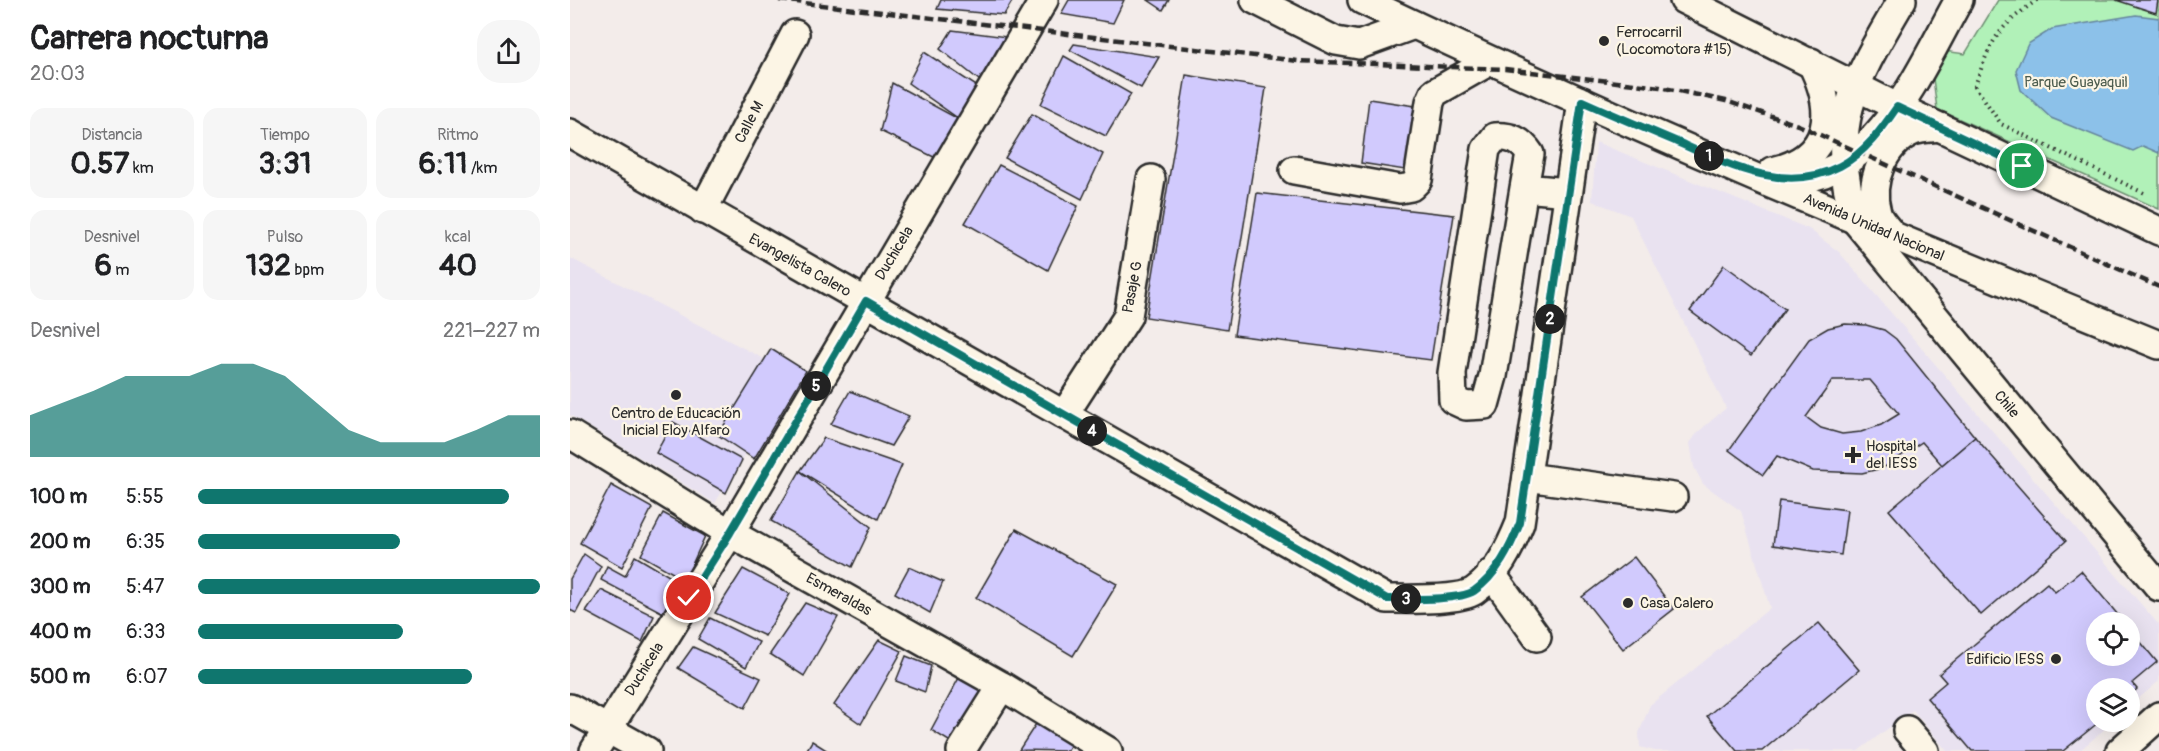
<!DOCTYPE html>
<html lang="es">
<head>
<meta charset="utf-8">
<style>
  body { margin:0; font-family:Pangolin,sans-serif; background:#f6f6f6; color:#202124; height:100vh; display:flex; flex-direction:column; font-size:22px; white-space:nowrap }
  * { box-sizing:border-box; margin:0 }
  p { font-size:20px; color:#757577 }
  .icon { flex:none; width:33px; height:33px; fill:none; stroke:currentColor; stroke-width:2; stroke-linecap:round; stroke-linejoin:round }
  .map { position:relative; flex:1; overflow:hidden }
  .details { display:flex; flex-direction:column; background:#fff; width:570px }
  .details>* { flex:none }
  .tools { position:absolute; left:1516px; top:612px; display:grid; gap:12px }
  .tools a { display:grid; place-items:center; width:54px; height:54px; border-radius:50%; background:#fff; box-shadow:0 6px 24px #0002; font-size:30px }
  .pin { position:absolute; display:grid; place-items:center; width:51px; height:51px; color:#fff; margin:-26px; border:3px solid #fff; border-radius:50%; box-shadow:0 2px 6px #0007 }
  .km { position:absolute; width:30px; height:30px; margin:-15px; border-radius:50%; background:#222; color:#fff; font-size:16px; line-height:30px; text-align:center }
  .round { display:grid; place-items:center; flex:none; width:63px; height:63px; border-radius:24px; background:#f6f6f6 }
  .head { display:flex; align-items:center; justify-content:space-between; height:102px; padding:0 30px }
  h1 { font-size:33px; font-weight:700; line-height:45px }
  .figures { display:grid; grid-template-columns:repeat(3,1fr); gap:9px; height:102px; padding:6px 30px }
  .figures div { display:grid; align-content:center; border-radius:15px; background:#f6f6f6; text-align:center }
  .figures b { font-size:30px; font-weight:700 }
  .figures small { font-size:16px; font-weight:400 }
  .figures p { font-size:16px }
  .chart { height:168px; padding:12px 30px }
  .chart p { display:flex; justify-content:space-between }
  .chart svg { width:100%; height:108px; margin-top:6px; fill:#0f766e; opacity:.7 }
  ul { padding:0 30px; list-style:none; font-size:20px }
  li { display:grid; grid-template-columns:96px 72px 1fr; align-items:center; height:45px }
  li i { height:15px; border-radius:8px; background:#0f766e }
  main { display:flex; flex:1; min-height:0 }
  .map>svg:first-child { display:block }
  .built { fill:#e9e2f0; fill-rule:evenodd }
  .green { fill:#b1f1b8; stroke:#6e8e72; stroke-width:1.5 }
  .water { fill:#8cc1e9; stroke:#65859d; stroke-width:1.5 }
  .building { fill:#d1cafd; stroke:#2b2b2b; stroke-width:1.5; fill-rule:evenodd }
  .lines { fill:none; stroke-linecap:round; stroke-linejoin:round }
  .minor-casing { stroke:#2b2b2b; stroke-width:32 }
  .path { stroke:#2b2b2b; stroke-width:4; stroke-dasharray:1.5 4.5; stroke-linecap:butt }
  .minor { stroke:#fcf5e5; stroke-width:27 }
  .rail { stroke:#2b2b2b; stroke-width:4.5; stroke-dasharray:9 4.5; stroke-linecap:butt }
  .route-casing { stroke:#fff; stroke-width:12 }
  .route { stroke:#0f766e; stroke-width:8 }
  .poi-dot { fill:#2b2b2b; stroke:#fcf5e5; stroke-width:2 }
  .labels { text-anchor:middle; stroke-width:4.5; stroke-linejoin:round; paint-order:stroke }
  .poi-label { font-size:15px; fill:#2b2b2b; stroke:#fcf5e5; text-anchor:start }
  .park-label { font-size:15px; fill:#4c5c4e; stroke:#fcf5e5 }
  .street-label { font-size:15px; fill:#2b2b2b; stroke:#fcf5e5 }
</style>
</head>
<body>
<main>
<section class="details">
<div class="head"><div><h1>Carrera nocturna</h1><p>20:03</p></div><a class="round"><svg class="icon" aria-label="share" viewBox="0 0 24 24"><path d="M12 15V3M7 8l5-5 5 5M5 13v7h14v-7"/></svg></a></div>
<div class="figures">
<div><p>Distancia</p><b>0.57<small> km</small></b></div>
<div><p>Tiempo</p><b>3:31</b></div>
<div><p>Ritmo</p><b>6:11<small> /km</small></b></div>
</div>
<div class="figures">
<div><p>Desnivel</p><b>6<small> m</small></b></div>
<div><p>Pulso</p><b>132<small> bpm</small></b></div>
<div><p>kcal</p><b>40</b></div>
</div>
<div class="chart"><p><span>Desnivel</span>221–227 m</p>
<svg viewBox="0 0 160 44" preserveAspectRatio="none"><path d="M0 44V27L10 22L20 17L30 11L40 11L50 11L60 6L70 6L80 11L90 22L100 33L110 38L120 38L130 38L140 33L150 27L160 27V44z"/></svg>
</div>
<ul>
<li><b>100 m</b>5:55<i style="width:91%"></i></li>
<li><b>200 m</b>6:35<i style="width:59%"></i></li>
<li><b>300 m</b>5:47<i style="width:100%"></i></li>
<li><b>400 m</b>6:33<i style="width:60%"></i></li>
<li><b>500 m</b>6:07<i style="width:80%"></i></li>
</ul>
</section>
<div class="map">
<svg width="1589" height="751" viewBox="0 0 1589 751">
  <rect width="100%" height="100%" fill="#f3ecea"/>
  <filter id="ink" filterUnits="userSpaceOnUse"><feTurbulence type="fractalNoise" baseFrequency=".0167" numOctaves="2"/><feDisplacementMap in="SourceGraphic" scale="12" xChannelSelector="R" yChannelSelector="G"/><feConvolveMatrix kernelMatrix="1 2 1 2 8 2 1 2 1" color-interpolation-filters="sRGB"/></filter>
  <g filter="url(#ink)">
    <g class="built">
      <path d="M1026,142L1239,229L1269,252L1589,625V681L1560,706V688H1527V722H1543L1509,751H1377L1343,710L1288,751H1085L1070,747L1069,733L1080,705L1200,608L1171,511L1133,484L1124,467L1120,443L1128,432L1156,408L1061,216L1022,201ZM1527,622H1560V656H1527Z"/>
      <path d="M0,258L225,375L145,503L0,415Z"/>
    </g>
    <path class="green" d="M1428,0H1589V209L1367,109L1362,71L1374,51L1395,54Z"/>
    <path class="water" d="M1566,15L1589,18V153L1573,146L1563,151L1481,118L1451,90L1446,70L1458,44L1482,29Z"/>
    <g class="building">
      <path d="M371,0H443L434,15L367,9Z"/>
      <path d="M499,0H554L543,23L491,14Z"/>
      <path d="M578,0H599L593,10Z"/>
      <path d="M1546,0H1588L1586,13Z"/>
      <path d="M382,30L445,38L414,84L370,49Z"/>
      <path d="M504,44L589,57L571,88L500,50Z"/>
      <path d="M354,52L408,87L392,121L338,83Z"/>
      <path d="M494,56L561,94L536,136L471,104Z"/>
      <path d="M616,75L696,88L657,330L576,317Z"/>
      <path d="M322,83L392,121L370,160L310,131Z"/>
      <path d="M799,99L845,106L835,170L791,163Z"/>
      <path d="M462,114L533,154L512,199L435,158Z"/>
      <path d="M429,165L508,206L478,270L395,223Z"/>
      <path d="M687,193L884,215L861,360L664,335Z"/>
      <path d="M1154,265L1215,309L1181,356L1120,311Z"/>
      <path d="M1275,324L1296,325L1314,330L1326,339L1405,437L1372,465L1352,442L1313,468L1292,473L1243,471L1207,456L1193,475L1159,450L1239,339L1258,328ZM1263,380H1300L1329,414L1311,425L1291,432L1272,434L1251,428L1236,417Z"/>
      <path d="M201,349L236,371L184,459L148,435Z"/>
      <path d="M280,391L339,416L321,446L261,424Z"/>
      <path d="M103,422L172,460L156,493L86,453Z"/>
      <path d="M1405,437L1496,541L1411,615L1319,510Z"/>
      <path d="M254,438L332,465L308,519L230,471Z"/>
      <path d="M230,471L301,527L282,567L201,521Z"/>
      <path d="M41,485L82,508L52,567L10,543Z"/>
      <path d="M1209,501L1277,510L1271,555L1203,545Z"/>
      <path d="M93,513L135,536L115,580L71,555Z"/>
      <path d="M446,529L547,584L503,656L406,598Z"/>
      <path d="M14,554L31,566L6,613L0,610V579Z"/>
      <path d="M65,556L111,583L95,614L31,580L37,566L55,576Z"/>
      <path d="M1064,557L1104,609L1053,649L1012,597Z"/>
      <path d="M339,567L373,582L360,613L325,593Z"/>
      <path d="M173,569L220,594L195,636L145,613Z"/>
      <path d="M1511,571L1554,622H1527V656H1560V629L1587,662L1562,683L1567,689L1560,696V688H1527L1529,722L1493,751H1402L1357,698L1376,682L1369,674L1477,583L1485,592Z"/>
      <path d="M31,590L84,616L72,642L16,612Z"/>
      <path d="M235,603L268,617L234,676L200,654Z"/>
      <path d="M140,618L189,642L176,667L128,639Z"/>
      <path d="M1249,623L1289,670L1192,751H1167L1137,716Z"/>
      <path d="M309,640L332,651L291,724L264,705Z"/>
      <path d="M123,647L191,678L175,708L108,668Z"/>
      <path d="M336,656L361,666L355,692L326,681Z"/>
      <path d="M390,676L420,692L387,746L361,730Z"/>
      <path d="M473,713L507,734L497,751L449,750Z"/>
      <path d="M242,741L258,751H236Z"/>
    </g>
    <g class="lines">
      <g class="minor-casing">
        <g id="minor">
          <path d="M685,0L766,41L789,45L844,25"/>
          <path d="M792,0C1053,125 1321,236 1589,345"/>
          <path d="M1114,0L1327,107L1589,231"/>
          <path d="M1332,0C1284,82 1257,123 1285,220L1589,587"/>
          <path d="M0,133L817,599C835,599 889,601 904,591C927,575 940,548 950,523L1012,101"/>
          <path d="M724,170L830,189L841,187L848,180L860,102L864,93L920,61"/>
          <path d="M1203,171C1263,157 1266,111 1241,62"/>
          <path d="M1198,176C1298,201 1350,68 1389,0"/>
          <path d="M954,188L923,376L915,405L896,406L883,400L882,373L916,149L925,137C941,136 951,140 960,154L954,188L998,192"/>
          <path d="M133,210L225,34"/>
          <path d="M1323,236C1318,229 1309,221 1307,213C1298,183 1313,144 1343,131C1351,128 1362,128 1370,127"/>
          <path d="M494,415L558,316L581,179"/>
          <path d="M0,434L160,533L432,686L538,751"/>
          <path d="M957,477L1103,497"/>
          <path d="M921,573L967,637"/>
          <path d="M0,708L77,751"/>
          <path d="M1337,730L1355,751"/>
          <path d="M24,751L160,533L474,0"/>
          <path d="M391,751L432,686"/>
          <path d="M1550,751L1589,716"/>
        </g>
      </g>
      <path class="path" d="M1467,0C1426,29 1421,40 1405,86L1431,124L1576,194"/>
      <use href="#minor" class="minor"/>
      <path class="rail" d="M209,0L728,61L935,69L1090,87L1156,101L1228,125L1589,287"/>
    </g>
  </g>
  <g class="lines" filter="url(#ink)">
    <g class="route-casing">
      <path id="route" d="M119,598L160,533L296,301L817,599C835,599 889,601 904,591C927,575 940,548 950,523L1012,101C1043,115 1074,128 1105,141C1156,164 1215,195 1270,166C1295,153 1312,129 1327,107L1452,166"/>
    </g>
    <use href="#route" class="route"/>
  </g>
  <g class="poi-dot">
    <circle cx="1034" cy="41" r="6"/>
    <circle cx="106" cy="395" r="6"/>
    <path d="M1280 446h6v6h6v6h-6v6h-6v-6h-6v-6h6z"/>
    <circle cx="1058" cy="603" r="6"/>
    <circle cx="1486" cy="659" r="6"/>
  </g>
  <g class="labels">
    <g class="poi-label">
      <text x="1046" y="37">Ferrocarril<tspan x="1046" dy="17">(Locomotora #15)</tspan></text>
      <text x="106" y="418" text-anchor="middle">Centro de Educación<tspan x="106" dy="17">Inicial Eloy Alfaro</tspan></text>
      <text x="1296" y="451">Hospital<tspan x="1296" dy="17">del IESS</tspan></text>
      <text x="1070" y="608">Casa Calero</text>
      <text x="1474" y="664" text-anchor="end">Edificio IESS</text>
    </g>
    <g class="park-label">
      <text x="1506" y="87">Parque Guayaquil</text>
    </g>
    <g class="street-label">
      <text transform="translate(179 122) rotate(-62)" y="5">Calle M</text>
      <text transform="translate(1304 227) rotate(23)" y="5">Avenida Unidad Nacional</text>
      <text transform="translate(324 253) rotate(-59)" y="5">Duchicela</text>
      <text transform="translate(230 265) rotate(29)" y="5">Evangelista Calero</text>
      <text transform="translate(562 287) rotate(-79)" y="5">Pasaje G</text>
      <text transform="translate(1437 404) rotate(50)" y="5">Chile</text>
      <text transform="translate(269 594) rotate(29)" y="5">Esmeraldas</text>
      <text transform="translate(74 669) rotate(-58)" y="5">Duchicela</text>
    </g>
  </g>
</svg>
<div class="tools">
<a><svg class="icon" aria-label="locate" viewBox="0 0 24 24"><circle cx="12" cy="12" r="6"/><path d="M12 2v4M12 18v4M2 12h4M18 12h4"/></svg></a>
<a><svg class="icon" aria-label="layers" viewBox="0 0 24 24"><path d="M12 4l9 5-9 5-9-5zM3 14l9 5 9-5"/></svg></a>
</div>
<div class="pin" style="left:1452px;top:166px;background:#1e9e55"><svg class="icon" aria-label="arrive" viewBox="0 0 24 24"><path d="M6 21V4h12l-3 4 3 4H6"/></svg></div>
<div class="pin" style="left:119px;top:598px;background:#d93025"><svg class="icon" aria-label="check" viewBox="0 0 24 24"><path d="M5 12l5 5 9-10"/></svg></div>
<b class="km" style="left:1139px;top:156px">1</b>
<b class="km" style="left:980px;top:319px">2</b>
<b class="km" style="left:836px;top:599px">3</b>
<b class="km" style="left:522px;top:431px">4</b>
<b class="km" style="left:246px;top:386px">5</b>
</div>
</main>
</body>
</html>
